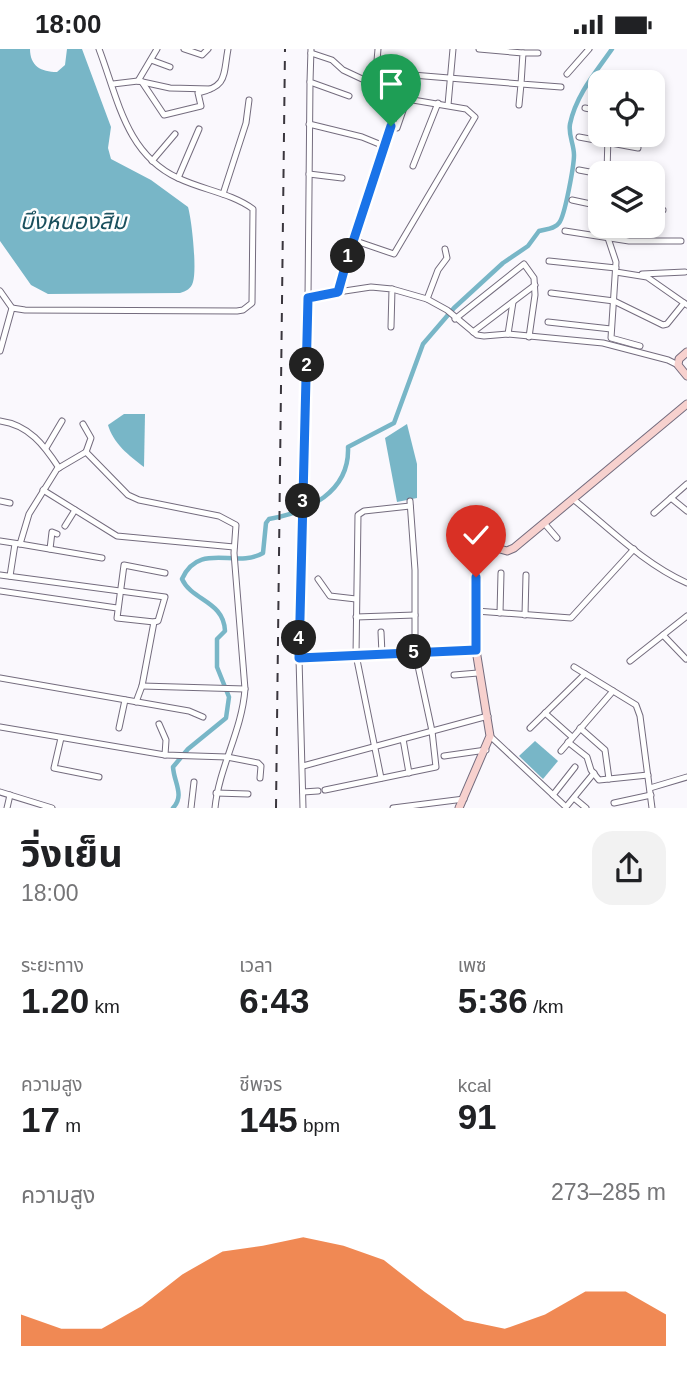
<!DOCTYPE html>
<html lang="th">
<head>
<meta charset="utf-8">
<style>
  body { margin:0; font-family:Helvetica,"Noto Sans Thai",sans-serif; background:#f2f2f2; color:#202124; height:100vh; display:flex; flex-direction:column; font-size:26px; white-space:nowrap }
  * { box-sizing:border-box; margin:0 }
  p { font-size:23px; color:#757577 }
  .icon { flex:none; width:38px; height:38px; fill:none; stroke:currentColor; stroke-width:2; stroke-linecap:round; stroke-linejoin:round }
  .map { position:relative; height:759px; overflow:hidden }
  .details { display:flex; flex-direction:column; background:#fff; flex:1 }
  .details>* { flex:none }
  .controls { position:absolute; left:588px; top:21px; display:grid; gap:14px }
  .controls a { display:grid; place-items:center; width:77px; height:77px; border-radius:14px; background:#fff; box-shadow:0 4px 10px #0003; font-size:35px }
  .pin { position:absolute; display:grid; place-items:center; width:60px; height:60px; color:#fff; margin:-72px -30px; border-radius:50% 50% 50% 0; rotate:-45deg; box-shadow:0 0 7px #0007 }
  .pin .icon { rotate:45deg }
  .km { position:absolute; width:35px; height:35px; margin:-18px; border-radius:50%; background:#222; color:#fff; font-size:19px; line-height:35px; text-align:center }
  .round { display:grid; place-items:center; flex:none; width:74px; height:74px; border-radius:21px; background:#f2f2f2 }
  .headline { display:flex; align-items:center; justify-content:space-between; height:119px; padding:0 21px }
  h1 { font-size:38px; font-weight:700; line-height:52px }
  .figures { display:grid; grid-template-columns:repeat(3,1fr); gap:10px; height:119px; padding:7px 21px }
  .figures div { display:grid; align-content:center }
  .figures b { font-size:35px; font-weight:700 }
  .figures small { font-size:19px; font-weight:400 }
  .figures p { font-size:19px }
  .chart { height:196px; padding:14px 21px }
  .chart p { display:flex; justify-content:space-between }
  .chart svg { width:100%; height:126px; margin-top:7px; fill:#ea580c; opacity:.7 }
  .status { display:flex; justify-content:space-between; align-items:center; height:49px; padding:0 35px; background:#fff; direction:ltr }
  .status svg { height:19px; fill:currentColor }
  .map>svg:first-child { display:block }
  .water { fill:#78b6c7 }
  .lines { fill:none; stroke-linecap:round; stroke-linejoin:round }
  .canal { stroke:#78b6c7; stroke-width:4.5 }
  .minor-casing { stroke:#746c7e; stroke-width:7 }
  .secondary-casing { stroke:#746c7e; stroke-width:9 }
  .minor { stroke:#fff; stroke-width:5 }
  .secondary { stroke:#f7d1ce; stroke-width:7 }
  .rail { stroke:#3a363d; stroke-width:2; stroke-dasharray:9 9; stroke-linecap:butt }
  .route-casing { stroke:#fff; stroke-width:14 }
  .route { stroke:#1a73e8; stroke-width:9 }
  .labels { text-anchor:middle; stroke-width:5; stroke-linejoin:round; paint-order:stroke }
  .water-label { font-size:23px; font-style:italic; fill:#1a505d; stroke:#fff }
</style>
</head>
<body>
<div class="status"><b>18:00</b><svg viewBox="0 0 49 12"><path d="M0 12V9h3v3zM5 12V6h3v6zM10 12V3h3v9zM15 12V0h3v12zM26 1h20v11H26zM47 4h2v5h-2z"/></svg></div>
<div class="map">
<svg width="687" height="759" viewBox="0 0 687 759">
  <rect width="100%" height="100%" fill="#faf8fd"/>
  <g class="water">
    <path d="M0,0H30C30,17 41,23 57,23L65,16L67,0H82L111,78L108,99L111,110L151,131L188,158C192,172 197,220 193,233C191,240 186,242 180,244L48,245L31,236L0,192Z"/>
    <path d="M124,365H145L144,418C129,407 113,394 108,376Z"/>
    <path d="M407,375L417,415V449L397,453L385,389Z"/>
    <path d="M535,692L558,712L543,730L519,707Z"/>
  </g>
  <g class="lines">
    <path class="canal" d="M173,759C185,746 174,734 173,718L188,700L226,669L229,648L217,618V590L225,582C224,552 192,552 182,530C199,492 236,520 263,504L266,474L269,470C308,463 350,443 348,398L394,374L423,295L454,259L503,214L528,197L539,182C546,180 555,180 559,174C565,167 574,116 574,106C574,95 568,86 570,75C576,46 596,23 612,0"/>
    <g class="minor-casing">
      <g id="minor">
        <path d="M184,0L202,6L208,0"/>
        <path d="M311,0L310,33L349,47"/>
        <path d="M479,0L523,4L521,35L561,38"/>
        <path d="M311,4L332,11L343,21L375,36L378,0"/>
        <path d="M523,4H538"/>
        <path d="M151,11L170,18"/>
        <path d="M376,23L521,35L519,56"/>
        <path d="M567,25L589,0"/>
        <path d="M138,32L157,0"/>
        <path d="M142,33L164,66L201,57L198,44C228,37 223,27 228,0"/>
        <path d="M310,33L308,249L338,243L353,191"/>
        <path d="M113,35L138,32L170,39L210,40"/>
        <path d="M375,36L407,50L466,60L475,68L394,205L353,191L384,97"/>
        <path d="M448,56L453,0"/>
        <path d="M585,59L600,62"/>
        <path d="M309,75L362,88L384,97L391,77L397,79L407,50"/>
        <path d="M579,88L638,99"/>
        <path d="M152,112L175,85"/>
        <path d="M413,117L438,54"/>
        <path d="M579,121L600,125"/>
        <path d="M607,124L608,86"/>
        <path d="M309,125L342,129"/>
        <path d="M178,129L199,80"/>
        <path d="M223,145L246,74L249,51"/>
        <path d="M572,151L600,157"/>
        <path d="M653,161H663"/>
        <path d="M604,177L616,213L611,289L640,297"/>
        <path d="M565,182L629,192H681"/>
        <path d="M549,212L616,219"/>
        <path d="M616,223L647,228L687,256"/>
        <path d="M642,225L685,223"/>
        <path d="M392,240L427,250L438,221L447,209L445,200"/>
        <path d="M0,242L12,259L0,302"/>
        <path d="M338,243L371,238L392,240L391,278"/>
        <path d="M551,244L614,252L663,276L667,275L684,254"/>
        <path d="M427,250L447,261L477,286L484,287L508,285L603,294L668,311L678,316"/>
        <path d="M12,259L25,261L237,262L243,261L252,254L253,160C231,144 203,141 178,129C126,105 118,50 99,0"/>
        <path d="M455,270L524,215L534,229L535,246L529,288"/>
        <path d="M548,273L611,280"/>
        <path d="M473,283L535,236"/>
        <path d="M508,285L513,253"/>
        <path d="M0,372C29,376 44,396 59,419"/>
        <path d="M83,375L91,389L86,403"/>
        <path d="M46,399L62,372"/>
        <path d="M86,403L128,446L139,451L219,467L236,476L234,504L245,640C242,682 219,718 215,759"/>
        <path d="M43,441L117,487L234,498"/>
        <path d="M671,449L687,462"/>
        <path d="M573,450C609,479 644,515 687,534"/>
        <path d="M0,452L10,454"/>
        <path d="M654,464L687,435"/>
        <path d="M544,474L557,489"/>
        <path d="M65,477L75,461"/>
        <path d="M0,492L20,495L29,465L57,420L86,403"/>
        <path d="M20,495L102,509"/>
        <path d="M50,500L52,483L57,485"/>
        <path d="M0,526L165,548L158,572L154,573L142,637L136,653"/>
        <path d="M10,527L15,495"/>
        <path d="M318,530L330,547L356,550"/>
        <path d="M0,542L117,559"/>
        <path d="M476,562L571,569L634,500"/>
        <path d="M500,564L501,524"/>
        <path d="M525,566L526,526"/>
        <path d="M356,568L415,566"/>
        <path d="M154,573L117,569L124,516L165,524"/>
        <path d="M381,583L382,605"/>
        <path d="M663,586L686,610"/>
        <path d="M299,609L476,601"/>
        <path d="M630,612L687,567"/>
        <path d="M574,618L636,656L640,667L652,759"/>
        <path d="M454,626L478,624"/>
        <path d="M0,629L189,662L203,668"/>
        <path d="M142,637L245,640"/>
        <path d="M545,664L572,688"/>
        <path d="M159,675L166,691L165,706"/>
        <path d="M0,678L165,706L227,708L258,714L261,717L260,729"/>
        <path d="M119,679L125,651"/>
        <path d="M530,679L585,625"/>
        <path d="M580,679L605,701L609,730"/>
        <path d="M490,687L566,758L594,724"/>
        <path d="M61,689L54,719L99,728"/>
        <path d="M403,690L409,724"/>
        <path d="M568,693L587,708L591,721L599,731L648,726"/>
        <path d="M561,702L613,642"/>
        <path d="M444,707L486,701"/>
        <path d="M303,717L488,667"/>
        <path d="M381,729L356,606L358,466L364,462L410,457"/>
        <path d="M650,739L687,728"/>
        <path d="M325,741L436,718L432,682L415,603V521L410,452"/>
        <path d="M0,743L52,759"/>
        <path d="M303,743L318,742"/>
        <path d="M216,744L248,745"/>
        <path d="M553,746L575,718"/>
        <path d="M574,749L586,759"/>
        <path d="M614,754L651,746"/>
        <path d="M7,759L10,746"/>
        <path d="M191,759L194,733"/>
        <path d="M303,759L299,609L308,249"/>
        <path d="M393,759L464,750"/>
      </g>
    </g>
    <g class="secondary-casing">
      <g id="secondary">
        <path d="M687,303L679,310L678,316L687,327"/>
        <path d="M459,759L490,687L476,601V528L480,496H486L507,502L514,499L687,355"/>
      </g>
    </g>
    <use href="#minor" class="minor"/>
    <use href="#secondary" class="secondary"/>
    <path class="rail" d="M276,759L285,0"/>
  </g>
  <g class="lines">
    <g class="route-casing">
      <path id="route" d="M391,77L347,211L338,243L308,249L299,609L476,601V528"/>
    </g>
    <use href="#route" class="route"/>
  </g>
  <g class="labels">
    <g class="water-label">
      <text x="73" y="180">บึงหนองสิม</text>
    </g>
  </g>
</svg>
<div class="controls">
<a><svg class="icon" aria-label="locate" viewBox="0 0 24 24"><circle cx="12" cy="12" r="6"/><path d="M12 2v4M12 18v4M2 12h4M18 12h4"/></svg></a>
<a><svg class="icon" aria-label="layers" viewBox="0 0 24 24"><path d="M12 4l9 5-9 5-9-5zM3 14l9 5 9-5"/></svg></a>
</div>
<div class="pin" style="left:391px;top:77px;background:#1e9e55"><svg class="icon" aria-label="arrive" viewBox="0 0 24 24"><path d="M6 21V4h12l-3 4 3 4H6"/></svg></div>
<div class="pin" style="left:476px;top:528px;background:#d93025"><svg class="icon" aria-label="check" viewBox="0 0 24 24"><path d="M5 12l5 5 9-10"/></svg></div>
<b class="km" style="left:348px;top:207px">1</b>
<b class="km" style="left:307px;top:316px">2</b>
<b class="km" style="left:303px;top:452px">3</b>
<b class="km" style="left:299px;top:589px">4</b>
<b class="km" style="left:414px;top:603px">5</b>
</div>
<section class="details">
<div class="headline"><div><h1>วิ่งเย็น</h1><p>18:00</p></div><a class="round"><svg class="icon" aria-label="share" viewBox="0 0 24 24"><path d="M12 15V3M7 8l5-5 5 5M5 13v7h14v-7"/></svg></a></div>
<div class="figures">
<div><p>ระยะทาง</p><b>1.20<small> km</small></b></div>
<div><p>เวลา</p><b>6:43</b></div>
<div><p>เพซ</p><b>5:36<small> /km</small></b></div>
</div>
<div class="figures">
<div><p>ความสูง</p><b>17<small> m</small></b></div>
<div><p>ชีพจร</p><b>145<small> bpm</small></b></div>
<div><p>kcal</p><b>91</b></div>
</div>
<div class="chart"><p><span>ความสูง</span>273–285 m</p>
<svg viewBox="0 0 160 44" preserveAspectRatio="none"><path d="M0 44V33L10 38L20 38L30 30L40 19L50 11L60 9L70 6L80 9L90 14L100 25L110 35L120 38L130 33L140 25L150 25L160 33V44z"/></svg>
</div>
</section>
</body>
</html>
